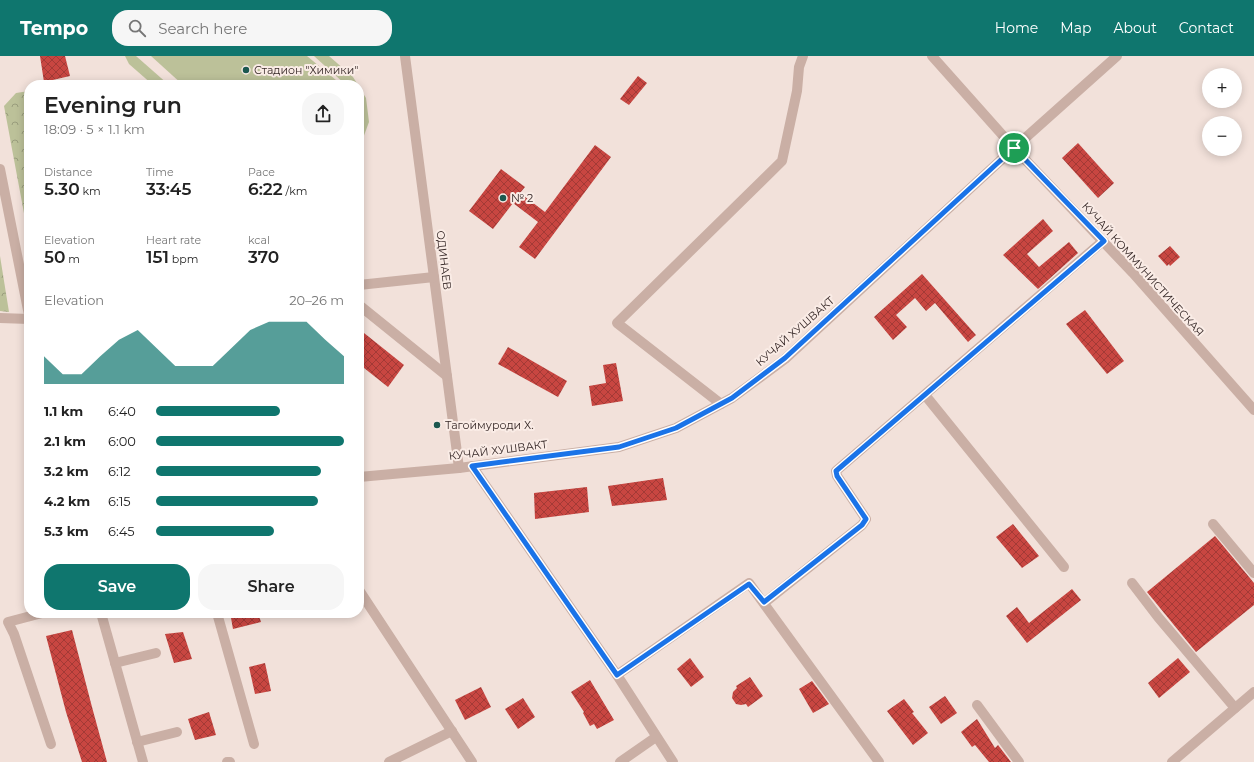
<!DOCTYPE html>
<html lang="en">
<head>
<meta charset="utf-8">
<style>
  body { margin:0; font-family:Montserrat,sans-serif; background:#f6f6f6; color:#222; height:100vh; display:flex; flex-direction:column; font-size:15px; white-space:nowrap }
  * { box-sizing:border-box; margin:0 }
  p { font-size:13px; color:#767676 }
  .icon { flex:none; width:22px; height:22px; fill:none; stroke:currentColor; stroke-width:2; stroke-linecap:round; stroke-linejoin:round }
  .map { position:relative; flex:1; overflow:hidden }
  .sheet { position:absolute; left:24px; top:24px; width:340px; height:538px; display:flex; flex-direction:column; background:#fff; border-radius:16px; box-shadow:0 2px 10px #0003 }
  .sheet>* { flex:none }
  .controls { position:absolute; left:1202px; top:12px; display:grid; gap:8px }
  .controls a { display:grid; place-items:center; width:40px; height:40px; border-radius:50%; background:#fff; box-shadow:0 2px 10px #0003; font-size:20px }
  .pin { position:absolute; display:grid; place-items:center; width:34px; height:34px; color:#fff; margin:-17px; border:2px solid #fff; border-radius:50%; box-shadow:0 1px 4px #0007 }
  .round { display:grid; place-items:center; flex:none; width:42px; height:42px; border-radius:16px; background:#f6f6f6 }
  .head { display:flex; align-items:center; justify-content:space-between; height:68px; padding:0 20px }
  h1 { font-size:22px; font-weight:600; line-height:30px }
  .figures { display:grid; grid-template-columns:repeat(3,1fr); gap:6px; height:68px; padding:4px 20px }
  .figures div { display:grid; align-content:center }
  .figures b { font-size:17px; font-weight:600 }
  .figures small { font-size:11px; font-weight:400 }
  .figures p { font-size:11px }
  .chart { height:112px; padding:8px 20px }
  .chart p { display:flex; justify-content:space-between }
  .chart svg { width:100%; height:72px; margin-top:4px; fill:#0f766e; opacity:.7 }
  .primary-button { display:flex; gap:8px; margin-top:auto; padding:8px 20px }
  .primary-button a { flex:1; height:46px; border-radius:16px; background:#0f766e; color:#fff; font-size:16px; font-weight:600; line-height:46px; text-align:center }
  .primary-button a+a { background:#f6f6f6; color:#222 }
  ul { padding:0 20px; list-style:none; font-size:13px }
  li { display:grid; grid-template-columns:64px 48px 1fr; align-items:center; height:30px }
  li i { height:10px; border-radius:5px; background:#0f766e }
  header { display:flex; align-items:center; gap:24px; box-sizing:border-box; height:56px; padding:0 20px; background:#0f766e; color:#fff }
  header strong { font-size:19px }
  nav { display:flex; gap:22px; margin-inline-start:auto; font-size:14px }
  .search { width:280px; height:36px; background:#f6f6f6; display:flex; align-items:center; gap:10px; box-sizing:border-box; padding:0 14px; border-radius:16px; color:#767676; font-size:15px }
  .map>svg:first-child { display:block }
  .forest { fill:url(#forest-crowns) }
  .pitch { fill:#bcc199 }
  .building { fill:url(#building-cross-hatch) }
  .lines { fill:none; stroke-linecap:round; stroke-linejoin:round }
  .minor { stroke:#caafa5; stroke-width:10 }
  .route-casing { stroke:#fff; stroke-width:8 }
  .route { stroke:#1a73e8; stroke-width:5 }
  .poi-dot { fill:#1c584f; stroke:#faece6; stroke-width:1.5 }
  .labels { text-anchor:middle; stroke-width:4; stroke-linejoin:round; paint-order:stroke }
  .poi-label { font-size:11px; fill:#362827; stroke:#faece6; text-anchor:start }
  .street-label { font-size:11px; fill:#362827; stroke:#faece6 }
</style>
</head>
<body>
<header>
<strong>Tempo</strong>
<div class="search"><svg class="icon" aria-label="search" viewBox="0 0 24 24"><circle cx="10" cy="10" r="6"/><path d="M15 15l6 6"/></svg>Search here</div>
<nav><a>Home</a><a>Map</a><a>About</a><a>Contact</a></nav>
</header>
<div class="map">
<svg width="1254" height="706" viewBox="0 0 1254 706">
  <defs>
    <pattern id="forest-crowns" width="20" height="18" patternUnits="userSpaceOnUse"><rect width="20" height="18" fill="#bcc199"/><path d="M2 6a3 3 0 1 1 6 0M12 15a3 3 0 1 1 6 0" fill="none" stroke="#9a9d7d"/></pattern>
    <pattern id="building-cross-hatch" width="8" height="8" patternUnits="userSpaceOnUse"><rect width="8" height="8" fill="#c84641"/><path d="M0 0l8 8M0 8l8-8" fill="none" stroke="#a33a36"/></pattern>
  </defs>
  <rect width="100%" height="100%" fill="#f2e1da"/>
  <g class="forest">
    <path d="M29,35V184L4,50L16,37Z"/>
    <path d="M0,200L9,256L0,255Z"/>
  </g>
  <g class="pitch">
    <path d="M125,0H136L169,29H153L129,8Z"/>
    <path d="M151,0H307L342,29H183Z"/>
    <path d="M314,0H329L353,21L358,29H346Z"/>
    <path d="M359,31L366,42L369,66L359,93Z"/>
  </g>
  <g class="building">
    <path d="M40,0H65L70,20L44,26Z"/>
    <path d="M638,20L647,27L629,49L620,43Z"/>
    <path d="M1078,87L1114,127L1098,142L1062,102Z"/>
    <path d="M595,89L611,101L535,203L519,191L538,166L513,147L493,173L469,155L501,113L525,131L520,137L545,156Z"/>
    <path d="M1043,163L1053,175L1027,198L1039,211L1069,186L1078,197L1038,233L1003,199Z"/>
    <path d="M1170,190L1180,201L1170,210L1169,208L1167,210L1158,200Z"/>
    <path d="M922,218L976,279L968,286L935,247L926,255L915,242L896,259L907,271L893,284L874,261Z"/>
    <path d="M1085,254L1124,305L1107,318L1066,268Z"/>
    <path d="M359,273L404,309L388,331L359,308Z"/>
    <path d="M508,291L567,325L558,341L498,308Z"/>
    <path d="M616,307L623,345L592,350L589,330L606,327L603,309Z"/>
    <path d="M663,422L667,444L612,450L608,430Z"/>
    <path d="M587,431L589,456L535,463L534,437Z"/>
    <path d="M1013,468L1039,500L1022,512L996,481Z"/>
    <path d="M1215,480L1254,527V549L1196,596L1147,536Z"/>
    <path d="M1072,533L1081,544L1027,587L1006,560L1017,551L1029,567Z"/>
    <path d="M240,557H258L261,566L233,573L231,562Z"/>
    <path d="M72,574L92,651L107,706H82L66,656L46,580Z"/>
    <path d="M183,576L192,603L174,607L165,578Z"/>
    <path d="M690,602L704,621L691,631L677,613Z"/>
    <path d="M1178,602L1190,616L1159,642L1148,627Z"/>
    <path d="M265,607L271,635L255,638L249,611Z"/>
    <path d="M750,621L763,640L748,651L746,648L741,649L736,648L732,642L733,636L737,632L736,630Z"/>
    <path d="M590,624L614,664L597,673L594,668L590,670L583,657L584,656L571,636Z"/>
    <path d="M812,625L829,648L813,657L799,633Z"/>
    <path d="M481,631L491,651L465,664L455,644Z"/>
    <path d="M945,640L957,657L941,668L929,651Z"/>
    <path d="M523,642L535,661L518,673L505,653Z"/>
    <path d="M904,643L914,656L912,657L928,677L913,689L887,655Z"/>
    <path d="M209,656L216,679L195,684L188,663Z"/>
    <path d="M977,663L995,692L998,689L1011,706H989L975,689L972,691L961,676Z"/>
  </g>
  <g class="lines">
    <g class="minor">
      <path d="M405,0L459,412"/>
      <path d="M932,0L1014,92L1133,217L1254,354"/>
      <path d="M0,113L29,259"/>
      <path d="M359,229L434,221"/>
      <path d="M359,249L447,320"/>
      <path d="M0,262L29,263"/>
      <path d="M925,339L1064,511"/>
      <path d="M721,348L617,267L782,105L797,35L799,11L803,0"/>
      <path d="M472,410L617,619L673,706"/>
      <path d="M359,421L459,412L619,391L676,372L732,342L785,303L1014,92L1117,0"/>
      <path d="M1213,468L1254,517"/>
      <path d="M1132,527L1158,561L1235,652"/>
      <path d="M359,534L472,706"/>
      <path d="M764,547L862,469L866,463L837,420L836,415L1103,185"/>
      <path d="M42,557L8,566L14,578L51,688"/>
      <path d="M101,557L143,706"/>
      <path d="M217,557L254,688"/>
      <path d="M115,607L156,597"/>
      <path d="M617,619L749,527L879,706"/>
      <path d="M977,649L1019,706"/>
      <path d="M137,686L177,676"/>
      <path d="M227,706H230"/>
      <path d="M389,706L452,675"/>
      <path d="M620,706L656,681"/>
      <path d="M1172,706L1254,636"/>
    </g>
  </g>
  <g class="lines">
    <g class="route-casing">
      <path id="route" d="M1014,92L1104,185L836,415L837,420L866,463L862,469L764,546L749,528L617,619L472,410L619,391L676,372L732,342L785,302Z"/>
    </g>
    <use href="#route" class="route"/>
  </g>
  <g class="poi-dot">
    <circle cx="246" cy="14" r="4"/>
    <circle cx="503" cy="142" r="4"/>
    <circle cx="437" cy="369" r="4"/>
  </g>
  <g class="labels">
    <g class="poi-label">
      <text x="254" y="18">Стадион "Химики"</text>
      <text x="511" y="146">№ 2</text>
      <text x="445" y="373">Тагоймуроди Х.</text>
    </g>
    <g class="street-label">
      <text transform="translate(444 204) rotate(83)" y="4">ОДИНАЕВ</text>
      <text transform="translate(1143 213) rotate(48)" y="4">КУЧАЙ КОММУНИСТИЧЕСКАЯ</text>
      <text transform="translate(795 275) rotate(-41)" y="4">КУЧАЙ ХУШВАКТ</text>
      <text transform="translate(498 394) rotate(-7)" y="4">КУЧАЙ ХУШВАКТ</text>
    </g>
  </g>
</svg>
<div class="controls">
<a>+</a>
<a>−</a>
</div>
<div class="pin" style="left:1014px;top:92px;background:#1e9e55"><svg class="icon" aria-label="arrive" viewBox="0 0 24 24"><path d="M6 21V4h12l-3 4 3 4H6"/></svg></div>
<section class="sheet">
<div class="head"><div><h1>Evening run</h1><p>18:09 · 5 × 1.1 km</p></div><a class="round"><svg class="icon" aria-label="share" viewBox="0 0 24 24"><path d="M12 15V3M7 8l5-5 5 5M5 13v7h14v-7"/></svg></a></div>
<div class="figures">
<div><p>Distance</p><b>5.30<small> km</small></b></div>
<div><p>Time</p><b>33:45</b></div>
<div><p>Pace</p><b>6:22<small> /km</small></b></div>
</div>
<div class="figures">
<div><p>Elevation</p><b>50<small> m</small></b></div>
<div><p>Heart rate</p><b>151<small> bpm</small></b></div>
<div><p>kcal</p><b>370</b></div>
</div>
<div class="chart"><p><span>Elevation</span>20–26 m</p>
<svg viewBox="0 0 160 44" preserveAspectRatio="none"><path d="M0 44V27L10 38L20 38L30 27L40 17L50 11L60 22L70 33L80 33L90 33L100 22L110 11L120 6L130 6L140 6L150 17L160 27V44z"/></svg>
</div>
<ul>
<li><b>1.1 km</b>6:40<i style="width:66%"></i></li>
<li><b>2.1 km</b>6:00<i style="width:100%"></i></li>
<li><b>3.2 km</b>6:12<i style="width:88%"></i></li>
<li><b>4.2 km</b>6:15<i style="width:86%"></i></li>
<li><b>5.3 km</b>6:45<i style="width:63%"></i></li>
</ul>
<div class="primary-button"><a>Save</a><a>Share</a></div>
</section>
</div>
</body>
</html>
